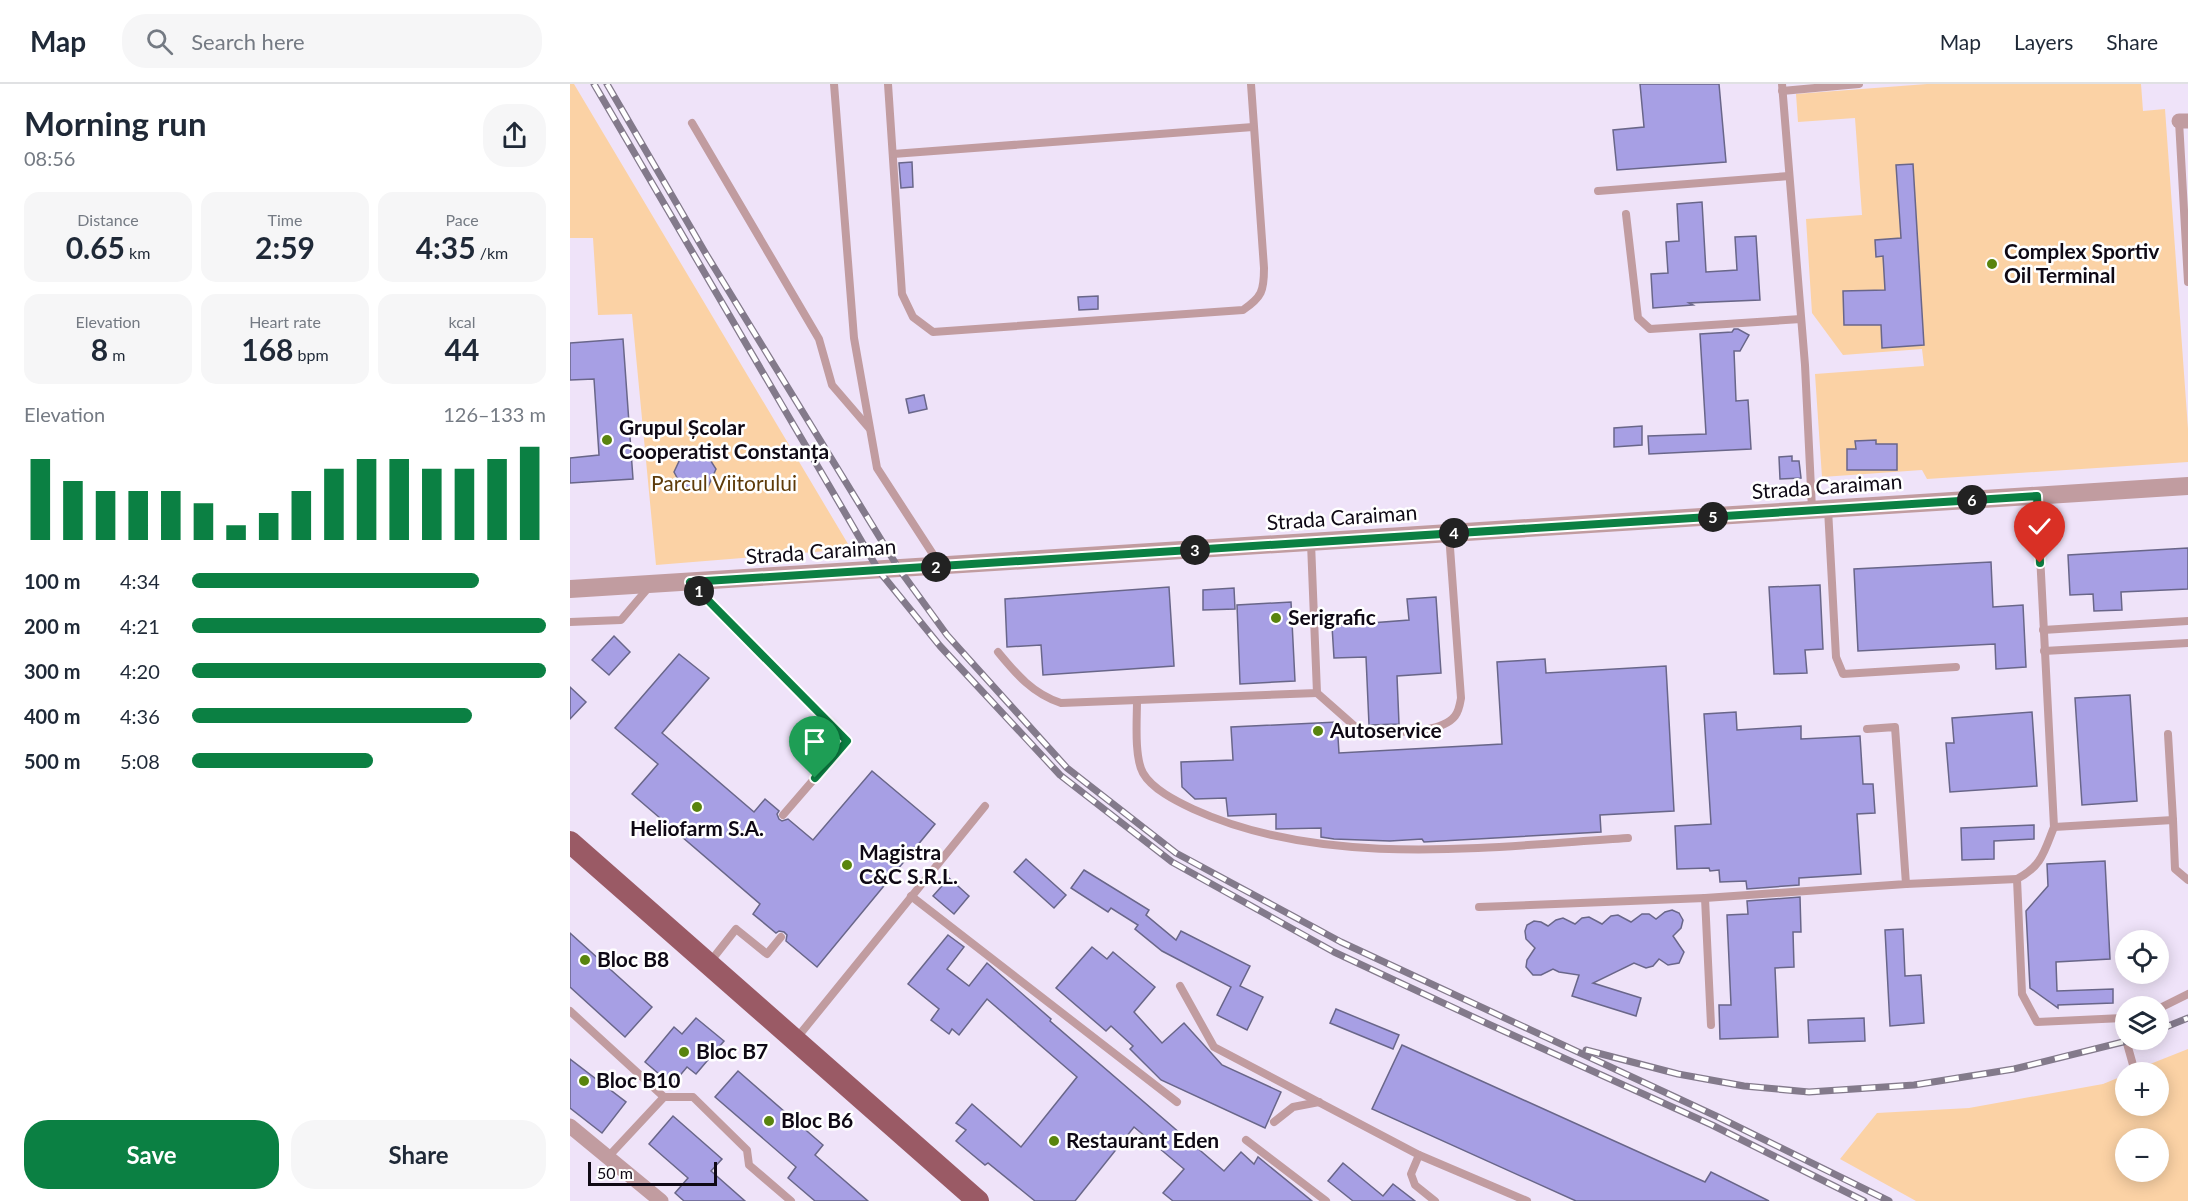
<!DOCTYPE html>
<html lang="en">
<head>
<meta charset="utf-8">
<style>
  body { margin:0; font-family:Lato,sans-serif; background:#f6f6f7; color:#1f2937; height:100vh; display:flex; flex-direction:column; font-size:22px; white-space:nowrap }
  * { box-sizing:border-box; margin:0 }
  p { font-size:20px; color:#747a83 }
  .icon { flex:none; width:33px; height:33px; fill:none; stroke:currentColor; stroke-width:2; stroke-linecap:round; stroke-linejoin:round }
  .map { position:relative; flex:1; overflow:hidden }
  .drawer { display:flex; flex-direction:column; background:#fff; width:570px }
  .drawer>* { flex:none }
  .controls { position:absolute; left:1545px; top:846px; display:grid; gap:12px }
  .controls a { display:grid; place-items:center; width:54px; height:54px; border-radius:50%; background:#fff; box-shadow:0 3px 15px #0003; font-size:30px }
  .scale { position:absolute; left:18px; bottom:15px; width:129px; box-sizing:border-box; padding-left:6px; border:3px solid #0f0915; border-top:0; font-size:16px; line-height:21px; white-space:nowrap; color:#0f0915; -webkit-text-stroke:4px #fff; paint-order:stroke }
  .pin { position:absolute; display:grid; place-items:center; width:51px; height:51px; color:#fff; margin:-62px -26px; border-radius:50% 50% 50% 0; rotate:-45deg; box-shadow:0 0 6px #0007 }
  .pin .icon { rotate:45deg }
  .km { position:absolute; width:30px; height:30px; margin:-15px; border-radius:50%; background:#222; color:#fff; font-size:16px; line-height:30px; text-align:center }
  .round { display:grid; place-items:center; flex:none; width:63px; height:63px; border-radius:24px; background:#f6f6f7 }
  .headline { display:flex; align-items:center; justify-content:space-between; height:102px; padding:0 24px }
  h1 { font-size:33px; font-weight:700; line-height:45px }
  .metrics { display:grid; grid-template-columns:repeat(3,1fr); gap:9px; height:102px; padding:6px 24px }
  .metrics div { display:grid; align-content:center; border-radius:15px; background:#f6f6f7; text-align:center }
  .metrics b { font-size:30px; font-weight:700 }
  .metrics small { font-size:16px; font-weight:400 }
  .metrics p { font-size:16px }
  .chart { height:168px; padding:12px 24px }
  .chart p { display:flex; justify-content:space-between }
  .chart svg { width:100%; height:108px; margin-top:6px; stroke:#0b8043; stroke-width:6 }
  .action { display:flex; gap:12px; margin-top:auto; padding:12px 24px }
  .action a { flex:1; height:69px; border-radius:24px; background:#0b8043; color:#fff; font-size:24px; font-weight:700; line-height:69px; text-align:center }
  .action a+a { background:#f6f6f7; color:#1f2937 }
  ul { padding:0 24px; list-style:none; font-size:20px }
  li { display:grid; grid-template-columns:96px 72px 1fr; align-items:center; height:45px }
  li i { height:15px; border-radius:8px; background:#0b8043 }
  header { display:flex; align-items:center; gap:36px; box-sizing:border-box; height:84px; padding:0 30px; background:#fff; border-bottom:2px solid #e0e1e3 }
  header strong { font-size:28px }
  nav { display:flex; gap:33px; margin-inline-start:auto; font-size:21px }
  .search { width:420px; height:54px; background:#f6f6f7; display:flex; align-items:center; gap:15px; box-sizing:border-box; padding:0 21px; border-radius:24px; color:#747a83; font-size:22px }
  main { display:flex; flex:1; min-height:0 }
  .map>svg:first-child { display:block }
  .green { fill:#fbd2a5; fill-rule:evenodd }
  .building { fill:#a79fe4; stroke:#696689; stroke-width:1.5 }
  .lines { fill:none; stroke-linecap:round; stroke-linejoin:round }
  .service { stroke:#c19ca0; stroke-width:8 }
  .minor { stroke:#c19ca0; stroke-width:15 }
  .tertiary { stroke:#c19ca0; stroke-width:18 }
  .primary { stroke:#9a5a65; stroke-width:22 }
  .rail-casing { stroke:#837a8b; stroke-width:7 }
  .rail { stroke:#fff; stroke-width:4.5; stroke-dasharray:14; stroke-linecap:butt }
  .route-casing { stroke:#fff; stroke-width:12 }
  .route { stroke:#0b8043; stroke-width:8 }
  .poi-dot { fill:#59840e; stroke:#fff; stroke-width:2 }
  .labels { text-anchor:middle; stroke-width:5; stroke-linejoin:round; paint-order:stroke }
  .poi-label { font-size:21px; font-weight:bold; fill:#0f0915; stroke:#fff; text-anchor:start }
  .park-label { font-size:21px; fill:#5e3b09; stroke:#fff }
  .street-label { font-size:21px; fill:#0f0915; stroke:#fff }
</style>
</head>
<body>
<header>
<strong>Map</strong>
<div class="search"><svg class="icon" aria-label="search" viewBox="0 0 24 24"><circle cx="10" cy="10" r="6"/><path d="M15 15l6 6"/></svg>Search here</div>
<nav><a>Map</a><a>Layers</a><a>Share</a></nav>
</header>
<main>
<section class="drawer">
<div class="headline"><div><h1>Morning run</h1><p>08:56</p></div><a class="round"><svg class="icon" aria-label="share" viewBox="0 0 24 24"><path d="M12 15V3M7 8l5-5 5 5M5 13v7h14v-7"/></svg></a></div>
<div class="metrics">
<div><p>Distance</p><b>0.65<small> km</small></b></div>
<div><p>Time</p><b>2:59</b></div>
<div><p>Pace</p><b>4:35<small> /km</small></b></div>
</div>
<div class="metrics">
<div><p>Elevation</p><b>8<small> m</small></b></div>
<div><p>Heart rate</p><b>168<small> bpm</small></b></div>
<div><p>kcal</p><b>44</b></div>
</div>
<div class="chart"><p><span>Elevation</span>126–133 m</p>
<svg viewBox="0 0 160 44" preserveAspectRatio="none"><path d="M5 44V11M15 44V20M25 44V24M35 44V24M45 44V24M55 44V29M65 44V38M75 44V33M85 44V24M95 44V15M105 44V11M115 44V11M125 44V15M135 44V15M145 44V11M155 44V6"/></svg>
</div>
<ul>
<li><b>100 m</b>4:34<i style="width:81%"></i></li>
<li><b>200 m</b>4:21<i style="width:100%"></i></li>
<li><b>300 m</b>4:20<i style="width:100%"></i></li>
<li><b>400 m</b>4:36<i style="width:79%"></i></li>
<li><b>500 m</b>5:08<i style="width:51%"></i></li>
</ul>
<div class="action"><a>Save</a><a>Share</a></div>
</section>
<div class="map">
<svg width="1618" height="1117" viewBox="0 0 1618 1117">
  <rect width="100%" height="100%" fill="#efe3f9"/>
  <g class="green">
    <path d="M0,0H4L281,465L86,481L62,230L28,231L23,154H0Z"/>
    <path d="M1357,0H1571L1573,27L1595,25L1618,345V378L1357,395L1352,386L1252,393L1245,290L1354,282L1352,265L1273,271L1242,229L1236,135L1292,131L1285,34L1228,38L1226,10Z"/>
    <path d="M1618,965V1117H1346L1270,1075L1307,1029L1399,1024L1533,1000L1555,991L1556,1022H1588V988H1560ZM1556,1054H1588V1088H1556Z"/>
  </g>
  <g class="building">
    <path d="M1070,0H1149L1156,78L1047,86L1043,46L1074,43Z"/>
    <path d="M342,78L343,103L331,104L329,79Z"/>
    <path d="M1343,80L1354,261L1312,264L1311,241H1274L1273,207L1315,206L1313,172L1306,173L1305,156L1331,154L1326,81Z"/>
    <path d="M1132,118L1136,188L1167,186L1165,153L1186,152L1190,216L1119,219L1123,221L1083,224L1081,190L1098,189L1096,158L1109,157L1107,120Z"/>
    <path d="M528,212V225L509,226L508,213Z"/>
    <path d="M1164,245H1168L1179,251L1170,267H1164L1166,317L1178,316L1181,365L1079,370L1078,352L1136,350L1130,250L1162,248Z"/>
    <path d="M53,255L63,395L0,399V374L29,371L24,295L0,296V259Z"/>
    <path d="M354,311L357,325L339,329L336,315Z"/>
    <path d="M1072,342V361L1044,363V344Z"/>
    <path d="M1306,356V360H1327V386H1277V365H1286L1285,357Z"/>
    <path d="M126,368L139,374L146,385L138,403L125,407L111,401L104,388L111,373Z"/>
    <path d="M1222,372V377H1229L1231,394L1210,395L1209,373Z"/>
    <path d="M1618,464V505L1551,508L1552,526L1524,527L1523,510L1500,511L1498,471Z"/>
    <path d="M1421,478L1423,523L1453,521L1456,583L1426,585L1425,560L1288,567L1284,485Z"/>
    <path d="M1250,501L1253,565L1235,566L1237,589L1204,590L1199,503Z"/>
    <path d="M599,503L604,582L473,591L471,561L437,563L435,515Z"/>
    <path d="M664,504L665,525L633,526V506Z"/>
    <path d="M866,513L871,589L827,592L829,640L799,641L796,573L764,574L762,542L839,536L837,515Z"/>
    <path d="M721,518L725,597L670,600L667,521Z"/>
    <path d="M44,552L60,568L39,591L22,576Z"/>
    <path d="M109,570L139,594L92,649L184,728L195,715L209,727L207,730L209,735L212,737L218,735L243,756L302,687L365,740L247,883L216,857L217,851L214,848L209,847L206,849L183,830L190,820L62,710L88,680L45,644Z"/>
    <path d="M975,575L976,589L1096,582L1104,727L1030,731L1031,748L854,758L852,755L820,757L764,755L751,753V744L706,745V730L658,732L656,714L625,715L612,703L611,678L663,676L661,643L767,638L769,669L932,660L927,578Z"/>
    <path d="M0,603L16,618L0,635Z"/>
    <path d="M1560,611L1567,717L1512,721L1505,614Z"/>
    <path d="M1166,628L1167,646L1231,642V655L1290,652L1293,700H1303L1305,729L1287,730L1291,790L1229,794V801L1177,805L1176,797L1150,798L1149,786L1140,787L1139,784L1107,785L1105,742L1141,740L1134,630Z"/>
    <path d="M1462,628L1467,702L1380,708L1376,659H1384L1382,634Z"/>
    <path d="M1464,741V755L1424,757V775L1392,776L1391,744Z"/>
    <path d="M456,775L496,811L484,824L444,788Z"/>
    <path d="M1535,777L1540,875L1486,878L1487,907L1543,905V919L1488,921V924L1460,904L1456,827L1478,802L1477,780Z"/>
    <path d="M514,786L579,826L576,831L606,856L611,847L680,882L670,902L693,913L677,946L647,931L661,903L592,867L565,845L568,841L541,824L538,828L501,804Z"/>
    <path d="M379,794L399,812L384,830L363,812Z"/>
    <path d="M1230,813L1231,848H1223L1224,883L1205,884L1208,953L1150,955L1149,921H1161L1157,831L1178,830L1177,817Z"/>
    <path d="M1102,826L1109,829L1113,836L1111,844L1103,852L1114,868L1109,879L1098,881L1089,875L1083,882L1076,884L1064,879L1023,899L1071,914L1066,932L1002,912L1009,891L989,888L983,885L971,891H963L956,883L957,876L965,864L956,855L955,847L957,841L964,837L971,838L978,842L986,836L993,834L1005,840L1012,834L1019,833L1032,840L1041,832L1048,831L1061,838L1072,830H1079L1086,835L1095,828Z"/>
    <path d="M1333,845L1335,892L1351,891L1354,939L1320,942L1315,846Z"/>
    <path d="M0,849L82,923L55,953L0,903Z"/>
    <path d="M378,851L394,863L377,885L399,902L417,879L481,935L480,937L654,1087L671,1068L684,1080L688,1073L742,1117H603L593,1109L614,1085L564,1043L505,1117H465L418,1079L415,1081L386,1057L396,1046L386,1039L402,1020L451,1063L507,993L417,915L389,951L382,945L379,950L361,936L369,925L338,900Z"/>
    <path d="M522,863L537,875L543,868L585,903L564,928L592,959L614,939L652,981L711,1008L695,1044L591,996L560,965L563,962L541,942L536,947L486,904Z"/>
    <path d="M766,925L829,951L823,965L760,939Z"/>
    <path d="M126,934L154,957L126,990L117,983L102,1001L75,978L104,943L112,950Z"/>
    <path d="M1294,934L1295,957L1239,959L1238,936Z"/>
    <path d="M832,961L1135,1098L1141,1088L1199,1117H1006L802,1025Z"/>
    <path d="M0,975L56,1018L32,1049L0,1024Z"/>
    <path d="M168,987L253,1061L245,1071L298,1117H245L218,1094L226,1083L145,1013Z"/>
    <path d="M103,1032L152,1075L141,1087L175,1117H114L105,1109L118,1094L79,1060Z"/>
    <path d="M773,1079L813,1112L823,1100L845,1117H783L758,1097Z"/>
  </g>
  <g class="lines">
    <g class="service">
      <path d="M264,0L284,254L307,384L370,481"/>
      <path d="M318,0L332,210L343,233L363,248L673,226C692,213 694,207 694,184L681,0"/>
      <path d="M1212,0L1235,281L1242,425"/>
      <path d="M1212,7L1289,0"/>
      <path d="M1609,37L1618,198"/>
      <path d="M122,39L249,255L262,301L299,344"/>
      <path d="M323,70L683,43"/>
      <path d="M1028,107L1219,92"/>
      <path d="M1056,130L1068,234L1080,245L1231,235"/>
      <path d="M1467,412L1484,743C1474,768 1472,782 1447,795L1452,910L1467,938L1553,934L1556,952"/>
      <path d="M1258,425L1266,573L1273,590L1386,583"/>
      <path d="M121,499L277,657L213,731"/>
      <path d="M0,538L51,536L79,503"/>
      <path d="M1473,546L1618,537"/>
      <path d="M1474,567L1618,559"/>
      <path d="M428,568C446,590 463,610 491,619L747,609L741,459"/>
      <path d="M747,609L789,646L799,649C822,647 870,651 885,632C889,627 890,620 891,614L879,450"/>
      <path d="M567,617C567,635 564,673 573,689C582,705 606,717 623,725C754,785 918,763 1058,754"/>
      <path d="M1603,736L1605,785L1618,796"/>
      <path d="M1484,743L1603,736L1598,650"/>
      <path d="M1336,800L1447,795"/>
      <path d="M341,812L607,1018"/>
      <path d="M1135,814L1336,800L1325,643L1297,645"/>
      <path d="M909,823L1135,814L1141,941"/>
      <path d="M140,878L166,845L197,870L211,853"/>
      <path d="M610,902L644,963L849,1071"/>
      <path d="M1588,925L1618,910"/>
      <path d="M0,927L94,1013"/>
      <path d="M226,955L415,722"/>
      <path d="M1556,956L1565,988"/>
      <path d="M704,1038L723,1023L749,1018"/>
      <path d="M676,1056L756,1117"/>
      <path d="M38,1073L94,1013H123L177,1066L179,1081L221,1117"/>
      <path d="M865,1117L845,1101L841,1090L849,1071L957,1117"/>
    </g>
    <g class="minor">
      <path d="M1609,37H1618"/>
      <path d="M0,1042L91,1117"/>
    </g>
    <path class="tertiary" d="M0,505L1618,402"/>
    <path class="primary" d="M0,758L408,1117"/>
    <g class="rail-casing">
      <g id="rail">
        <path d="M24,0L309,487L370,562L490,691L602,778L764,868L916,939L1142,1041L1294,1117"/>
        <path d="M37,0L136,170L329,485L377,551L497,684L606,769L771,858L1146,1032L1319,1117"/>
        <path d="M1588,946L1618,934"/>
        <path d="M1016,966L1108,990L1174,1002L1239,1008L1344,1001L1444,985L1561,956"/>
      </g>
    </g>
    <use href="#rail" class="rail"/>
  </g>
  <g class="lines">
    <g class="route-casing">
      <path id="route" d="M245,694L277,657L120,498L1467,412L1470,479"/>
    </g>
    <use href="#route" class="route"/>
  </g>
  <g class="poi-dot">
    <circle cx="1422" cy="180" r="6"/>
    <circle cx="37" cy="356" r="6"/>
    <circle cx="706" cy="534" r="6"/>
    <circle cx="748" cy="647" r="6"/>
    <circle cx="127" cy="723" r="6"/>
    <circle cx="277" cy="781" r="6"/>
    <circle cx="15" cy="876" r="6"/>
    <circle cx="114" cy="968" r="6"/>
    <circle cx="14" cy="997" r="6"/>
    <circle cx="199" cy="1037" r="6"/>
    <circle cx="484" cy="1057" r="6"/>
  </g>
  <g class="labels">
    <g class="poi-label">
      <text x="1434" y="175">Complex Sportiv<tspan x="1434" dy="24">Oil Terminal</tspan></text>
      <text x="49" y="351">Grupul Școlar<tspan x="49" dy="24">Cooperatist Constanța</tspan></text>
      <text x="718" y="541">Serigrafic</text>
      <text x="760" y="654">Autoservice</text>
      <text x="127" y="752" text-anchor="middle">Heliofarm S.A.</text>
      <text x="289" y="776">Magistra<tspan x="289" dy="24">C&amp;C S.R.L.</tspan></text>
      <text x="27" y="883">Bloc B8</text>
      <text x="126" y="975">Bloc B7</text>
      <text x="26" y="1004">Bloc B10</text>
      <text x="211" y="1044">Bloc B6</text>
      <text x="496" y="1064">Restaurant Eden</text>
    </g>
    <g class="park-label">
      <text x="154" y="407">Parcul Viitorului</text>
    </g>
    <g class="street-label">
      <text transform="translate(1257 403) rotate(-4)" y="7">Strada Caraiman</text>
      <text transform="translate(772 434) rotate(-4)" y="7">Strada Caraiman</text>
      <text transform="translate(251 468) rotate(-4)" y="7">Strada Caraiman</text>
    </g>
  </g>
</svg>
<div class="controls">
<a><svg class="icon" aria-label="locate" viewBox="0 0 24 24"><circle cx="12" cy="12" r="6"/><path d="M12 2v4M12 18v4M2 12h4M18 12h4"/></svg></a>
<a><svg class="icon" aria-label="layers" viewBox="0 0 24 24"><path d="M12 4l9 5-9 5-9-5zM3 14l9 5 9-5"/></svg></a>
<a>+</a>
<a>−</a>
</div>
<div class="scale">50 m</div>
<div class="pin" style="left:245px;top:694px;background:#1e9e55"><svg class="icon" aria-label="arrive" viewBox="0 0 24 24"><path d="M6 21V4h12l-3 4 3 4H6"/></svg></div>
<div class="pin" style="left:1470px;top:479px;background:#d93025"><svg class="icon" aria-label="check" viewBox="0 0 24 24"><path d="M5 12l5 5 9-10"/></svg></div>
<b class="km" style="left:129px;top:507px">1</b>
<b class="km" style="left:366px;top:483px">2</b>
<b class="km" style="left:625px;top:466px">3</b>
<b class="km" style="left:884px;top:449px">4</b>
<b class="km" style="left:1143px;top:433px">5</b>
<b class="km" style="left:1402px;top:416px">6</b>
</div>
</main>
</body>
</html>
